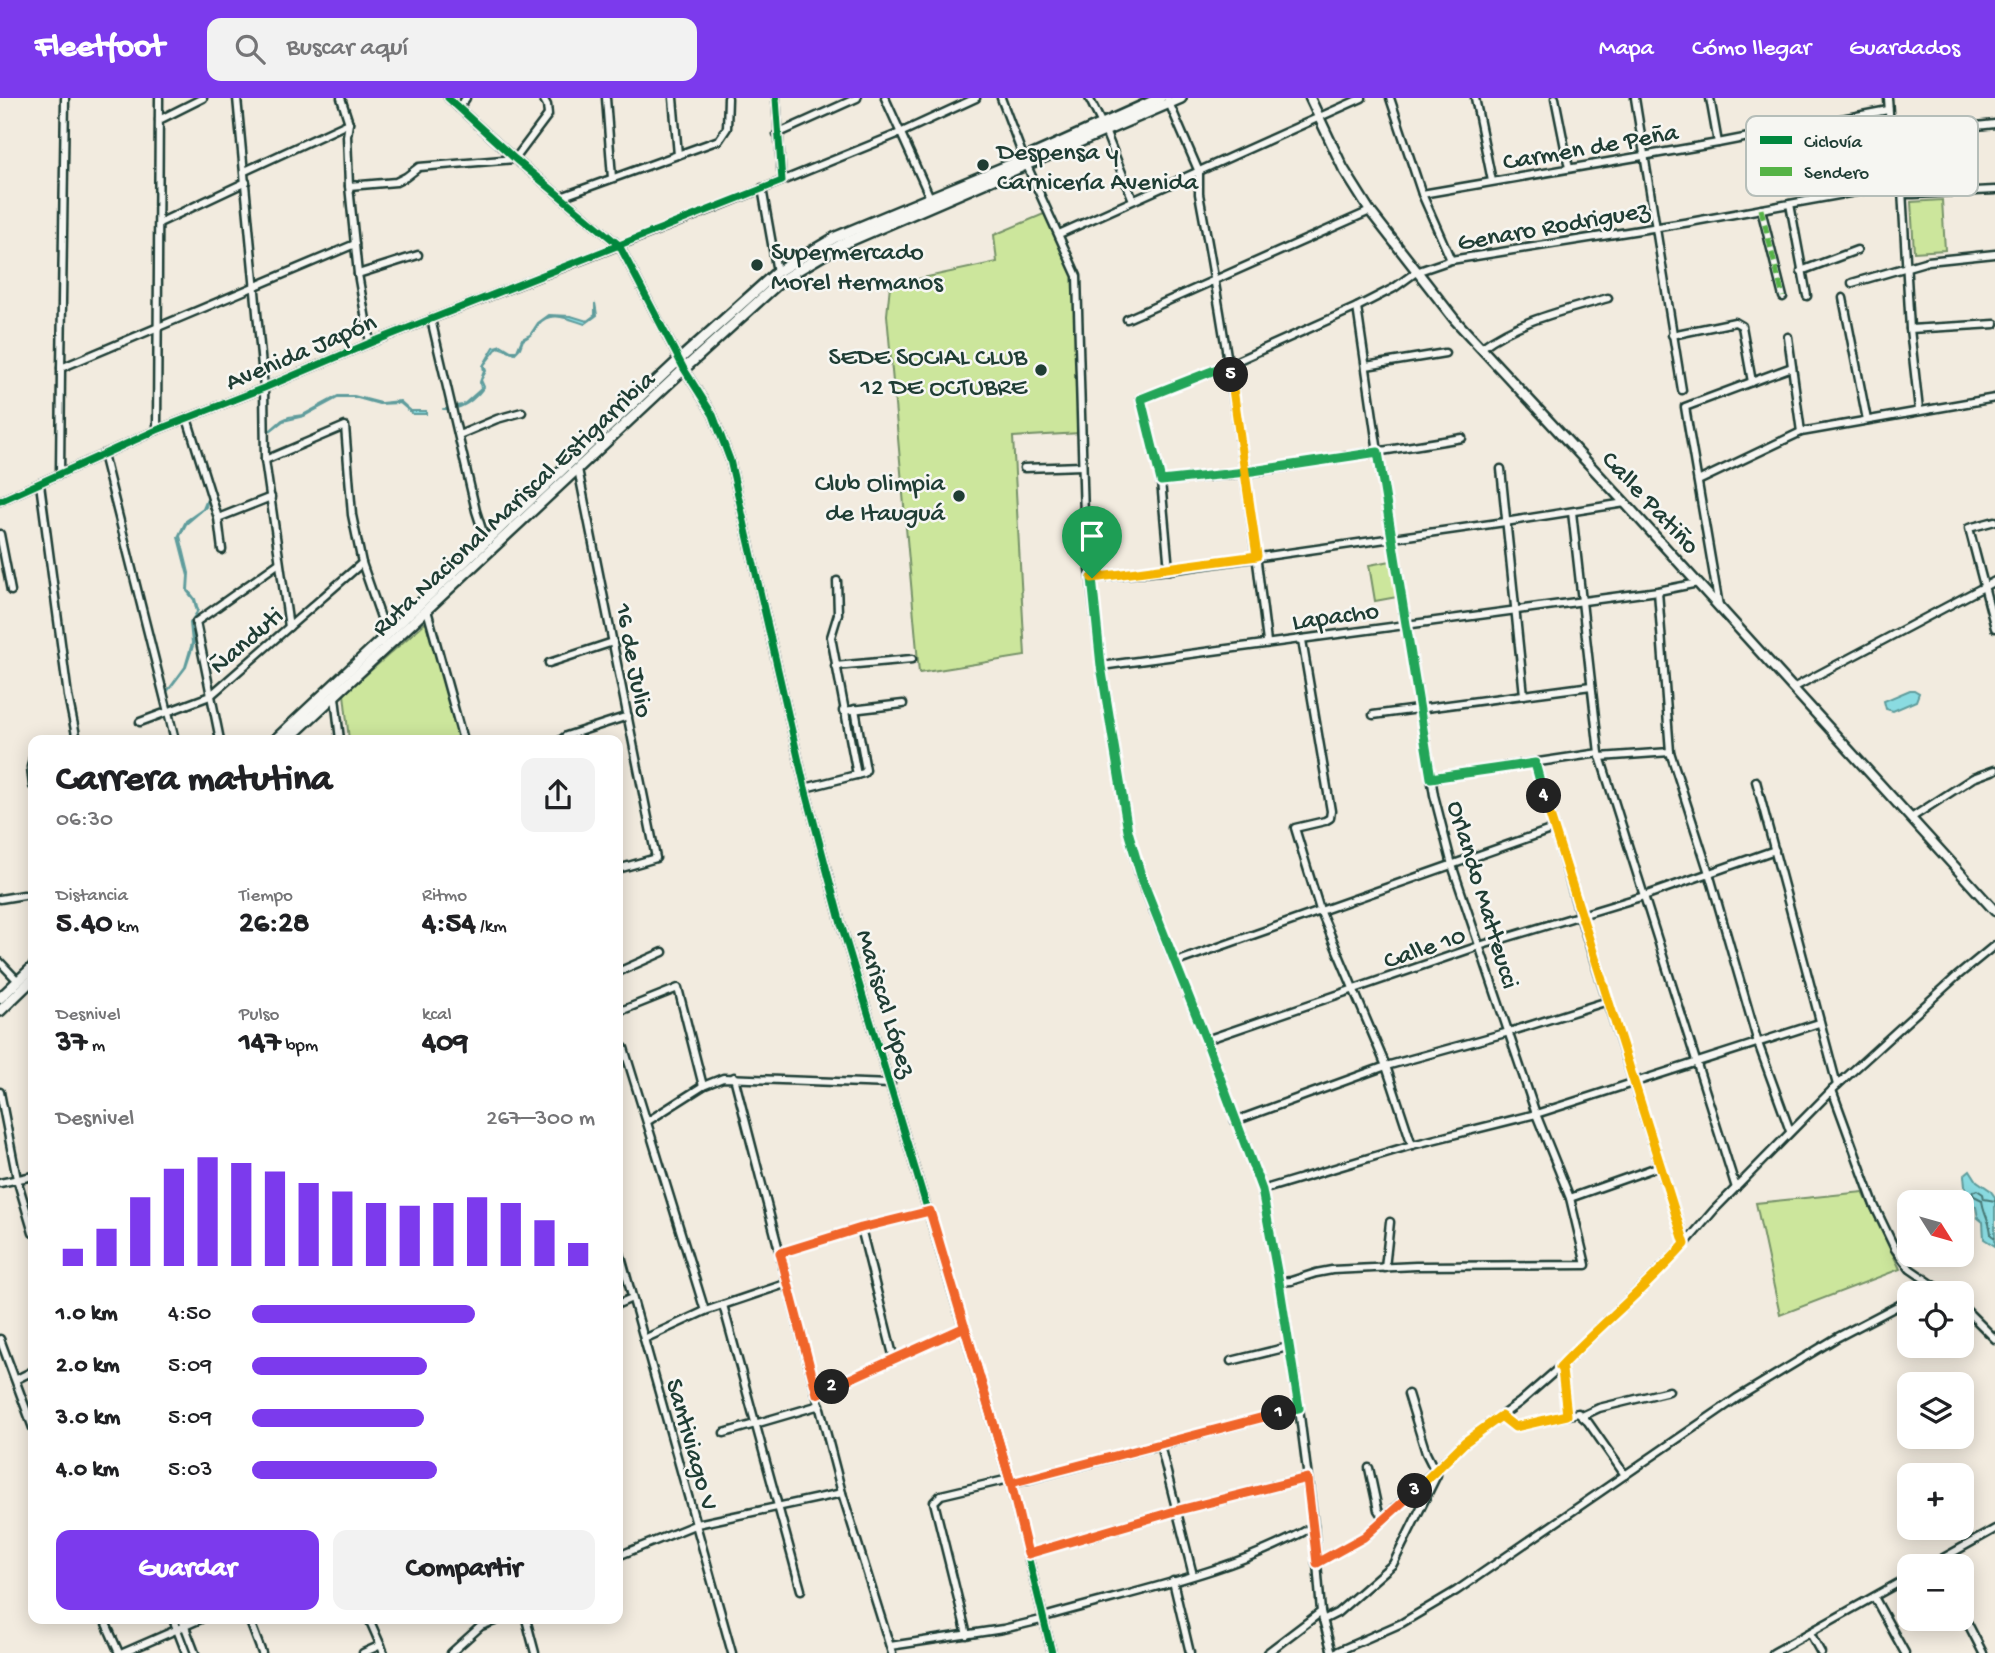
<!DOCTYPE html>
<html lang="es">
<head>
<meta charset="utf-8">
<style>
  body { margin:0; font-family:"Gochi Hand",sans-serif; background:#f2f2f2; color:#202124; height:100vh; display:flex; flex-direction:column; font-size:26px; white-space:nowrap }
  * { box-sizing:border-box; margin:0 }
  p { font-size:23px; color:#757577 }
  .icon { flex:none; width:38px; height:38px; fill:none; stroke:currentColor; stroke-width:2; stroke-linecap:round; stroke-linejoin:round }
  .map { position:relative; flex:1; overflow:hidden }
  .side { position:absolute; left:28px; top:637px; width:595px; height:889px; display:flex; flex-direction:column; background:#fff; border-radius:14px; box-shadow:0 4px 18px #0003 }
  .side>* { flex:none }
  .needle { width:46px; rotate:127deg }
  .tools { position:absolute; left:1897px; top:1092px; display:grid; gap:14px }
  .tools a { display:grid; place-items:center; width:77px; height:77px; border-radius:14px; background:#fff; box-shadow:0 4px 18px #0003; font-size:35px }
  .pin { position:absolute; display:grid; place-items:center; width:60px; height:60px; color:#fff; margin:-72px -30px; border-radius:50% 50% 50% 0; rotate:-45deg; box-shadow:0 0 7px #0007 }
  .pin .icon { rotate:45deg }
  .km { position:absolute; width:35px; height:35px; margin:-18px; border-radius:50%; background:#222; color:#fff; font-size:19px; line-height:35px; text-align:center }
  .round { display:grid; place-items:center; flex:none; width:74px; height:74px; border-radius:14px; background:#f2f2f2 }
  .head { display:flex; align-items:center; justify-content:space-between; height:119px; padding:0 28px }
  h1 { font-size:38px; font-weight:700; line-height:52px }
  .metrics { display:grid; grid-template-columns:repeat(3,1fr); gap:10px; height:119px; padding:7px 28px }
  .metrics div { display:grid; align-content:center }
  .metrics b { font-size:30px; font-weight:700 }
  .metrics small { font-size:19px; font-weight:400 }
  .metrics p { font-size:19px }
  .chart { height:196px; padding:14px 28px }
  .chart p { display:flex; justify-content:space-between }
  .chart svg { width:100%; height:126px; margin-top:7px; stroke:#7c3aed; stroke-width:6 }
  .action { display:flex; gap:14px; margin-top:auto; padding:14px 28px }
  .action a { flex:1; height:80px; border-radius:14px; background:#7c3aed; color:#fff; font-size:28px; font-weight:700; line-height:80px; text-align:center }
  .action a+a { background:#f2f2f2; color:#202124 }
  ul { padding:0 28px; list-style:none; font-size:23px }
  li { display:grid; grid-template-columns:112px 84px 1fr; align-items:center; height:52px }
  li i { height:18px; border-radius:9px; background:#7c3aed }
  header { display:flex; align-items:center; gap:42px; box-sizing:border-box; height:98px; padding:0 35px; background:#7c3aed; color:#fff }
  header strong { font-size:33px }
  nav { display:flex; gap:38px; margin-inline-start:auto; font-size:24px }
  .search { width:490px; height:63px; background:#f2f2f2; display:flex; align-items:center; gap:18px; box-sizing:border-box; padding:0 24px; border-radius:14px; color:#757577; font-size:26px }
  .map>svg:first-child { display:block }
  .green { fill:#cce69c; stroke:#769268; stroke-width:2 }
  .water { fill:#8adbe1; stroke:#5f9c9c; stroke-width:2 }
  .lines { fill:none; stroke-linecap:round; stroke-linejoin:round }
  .shore { stroke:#4a7c79; stroke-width:2 }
  .stream { stroke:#5f9c9c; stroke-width:2 }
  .minor-casing { stroke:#1f3d34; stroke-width:11 }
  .major-casing { stroke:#1f3d34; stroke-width:13 }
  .highway-casing { stroke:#1f3d34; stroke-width:14 }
  .minor { stroke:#f6f6f2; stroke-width:6 }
  .major { stroke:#f6f6f2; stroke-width:8 }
  .highway { stroke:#f6f6f2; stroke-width:9 }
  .quiet { stroke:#55b346; stroke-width:5; stroke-dasharray:10 5; stroke-linecap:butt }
  .cycleway-casing { stroke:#f6f6f2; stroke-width:11 }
  .cycleway { stroke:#00873e; stroke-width:7 }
  .split-1-casing { stroke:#fff; stroke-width:14 }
  .split-2-casing { stroke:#fff; stroke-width:14 }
  .split-3-casing { stroke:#fff; stroke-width:14 }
  .split-4-casing { stroke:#fff; stroke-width:14 }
  .split-5-casing { stroke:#fff; stroke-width:14 }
  .split-6-casing { stroke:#fff; stroke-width:14 }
  .split-1 { stroke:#22a559; stroke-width:9 }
  .split-2 { stroke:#f0652b; stroke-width:9 }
  .split-3 { stroke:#f0652b; stroke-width:9 }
  .split-4 { stroke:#f5b400; stroke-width:9 }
  .split-5 { stroke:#22a559; stroke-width:9 }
  .split-6 { stroke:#f5b400; stroke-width:9 }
  .poi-dot { fill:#1f3d34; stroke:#f6f6f2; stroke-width:2.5 }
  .labels { text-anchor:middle; stroke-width:5; stroke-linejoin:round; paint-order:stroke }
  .street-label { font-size:26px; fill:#1f3d34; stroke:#f6f6f2 }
  .poi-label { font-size:26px; fill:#1f3d34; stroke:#f6f6f2; text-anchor:start }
  .key { fill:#f6f6f2; stroke:#b6beb9; stroke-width:2 }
  .key-label { font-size:19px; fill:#1f3d34 }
</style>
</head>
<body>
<header>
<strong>Fleetfoot</strong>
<div class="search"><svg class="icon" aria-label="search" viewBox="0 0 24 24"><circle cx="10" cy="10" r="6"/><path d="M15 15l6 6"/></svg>Buscar aquí</div>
<nav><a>Mapa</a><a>Cómo llegar</a><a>Guardados</a></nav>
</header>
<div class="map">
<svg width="1995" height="1555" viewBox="0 0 1995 1555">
  <rect width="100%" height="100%" fill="#f2ebdf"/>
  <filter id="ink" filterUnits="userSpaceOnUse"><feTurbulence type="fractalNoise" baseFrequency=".0143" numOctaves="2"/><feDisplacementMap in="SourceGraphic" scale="14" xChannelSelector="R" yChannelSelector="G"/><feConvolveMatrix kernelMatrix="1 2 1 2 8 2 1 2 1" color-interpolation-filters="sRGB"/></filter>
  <g filter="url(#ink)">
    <g class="green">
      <path d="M1942,102L1945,152L1914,154L1911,104Z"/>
      <path d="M1046,115L1076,181L1080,335L1013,339L1025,558L919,575L887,217L890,187L997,164L994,137Z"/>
      <path d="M1391,463L1397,499L1375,503L1369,467Z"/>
      <path d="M426,524L459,642H349L344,596Z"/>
      <path d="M1863,1094L1900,1171L1780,1217L1756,1105Z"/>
    </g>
    <g class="water">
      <path d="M595,205L597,217L585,226C571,222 550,211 538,227C533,234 531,238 523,242L520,250L515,255L498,249L484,267L486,273L481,282L484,289C478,298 466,308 456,310L455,308L463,307L481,291L480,284L484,273L483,268L494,249L501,247L511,253H517L522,241L530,237L538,225L549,217L571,218L587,223L595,217Z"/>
      <path d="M338,298H354L381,305L400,303L411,313H426V316H413L400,305L379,306L354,299H339L304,318L283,323L265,337L282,322L289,319L303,317Z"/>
      <path d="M208,399L206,409L186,426L180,438L189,475L188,492L195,501L198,512L192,524L194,545L186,569L167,594L166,591H169L185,569L192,545L190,525L197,514L194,502L187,493L188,478L178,439L186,423L203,411Z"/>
      <path d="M1910,592H1914L1919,595L1916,603L1893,613L1886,611L1884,603Z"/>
      <path d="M1970,1072L1977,1083L1990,1092L1995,1099V1148L1984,1141L1983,1124L1978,1120L1976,1109L1966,1101L1964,1077Z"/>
    </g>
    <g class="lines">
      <path class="shore" d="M1995,1103L1984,1101L1983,1096L1977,1092L1972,1094L1974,1098L1982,1102C1983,1115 1991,1124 1991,1137L1995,1140"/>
      <g class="stream">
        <path d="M615,83L621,81"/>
        <path d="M601,88L615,83"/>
        <path d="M443,311H448"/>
      </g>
      <g class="minor-casing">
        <g id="minor">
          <path d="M65,0L61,270L355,146"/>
          <path d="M237,0L264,290L265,362L289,529"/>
          <path d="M341,0L349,25L347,38L349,88L358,176L370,245"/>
          <path d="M448,0L515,61L619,147L684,271L713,317L730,362L805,690L841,826L1009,1381L1052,1555"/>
          <path d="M606,0L612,80"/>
          <path d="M673,0L678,57"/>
          <path d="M776,0L782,83"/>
          <path d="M885,0L932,104"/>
          <path d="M1001,0L1024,61L1077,178L1084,419L1101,568L1128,733L1141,781L1206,942L1262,1092L1279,1184L1299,1310L1314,1428L1321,1514L1332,1555"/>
          <path d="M1089,0L1102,26"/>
          <path d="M1167,0L1199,74V96C1227,245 1249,394 1267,544"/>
          <path d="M1390,0L1422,96L1451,162"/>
          <path d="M1475,0L1492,83"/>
          <path d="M1555,0L1569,70"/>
          <path d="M1635,0L1682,292"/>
          <path d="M1710,0L1718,45"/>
          <path d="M1888,0L1894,87"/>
          <path d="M459,10L466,0"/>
          <path d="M159,22L203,0"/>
          <path d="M1105,33L1133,102"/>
          <path d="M777,36L857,0"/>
          <path d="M1892,37L1995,26"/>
          <path d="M245,73L349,25"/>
          <path d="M349,88L396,84L406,79L419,69L515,61L548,17L547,7L543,0"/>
          <path d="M762,90L777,174"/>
          <path d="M1902,92L1910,231L1919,312"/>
          <path d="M1422,96L1718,45L1888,12"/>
          <path d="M561,99L719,42L727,30L728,0"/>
          <path d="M1790,106L1807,198"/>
          <path d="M1761,111L1783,199"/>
          <path d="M159,125L246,84"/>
          <path d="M1059,136L1362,0"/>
          <path d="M1801,173L1857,152"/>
          <path d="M358,176L418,157"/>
          <path d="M1852,185L1928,163L1995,156"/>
          <path d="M1843,200L1867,322"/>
          <path d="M431,221L476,413L486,444"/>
          <path d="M1127,221L1370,113"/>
          <path d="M1910,231L1995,226"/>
          <path d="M1672,237L1735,224L1742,228L1752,284"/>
          <path d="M1788,239L1801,334"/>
          <path d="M1481,250C1519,222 1563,213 1608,200"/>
          <path d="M1366,268L1445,255"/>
          <path d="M187,320L218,420L222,452"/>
          <path d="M157,332L159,0"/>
          <path d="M459,337L497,321L522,314"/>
          <path d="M103,356L175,642"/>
          <path d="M265,362L345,328L352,417L362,465L387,537"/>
          <path d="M1024,370L1082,368"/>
          <path d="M578,371L656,760L618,771"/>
          <path d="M1501,371L1524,597"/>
          <path d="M60,376L61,270"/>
          <path d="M1161,383L1246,375L1462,340"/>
          <path d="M1698,383L1801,334L1995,300"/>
          <path d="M40,386L68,598L77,642"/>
          <path d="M0,403L157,332L264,290L370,245L720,108L900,35L976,0"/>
          <path d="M218,420L271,399"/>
          <path d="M0,436L11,493"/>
          <path d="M1169,472L1161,383L1141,301L1230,266L1357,209L1394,190L1416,174L1451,162L1690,124L1894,87L1907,96H1913L1995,92"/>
          <path d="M1092,480L1169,472L1505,424L1625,405"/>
          <path d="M837,483L838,516L831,539L857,677"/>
          <path d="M1658,493L1670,654L1709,775L1758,945L1790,1033"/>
          <path d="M1719,508L1685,309L1792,269"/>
          <path d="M427,512L463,642"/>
          <path d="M1995,530L1969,430L1995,423"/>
          <path d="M1302,542L1331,713L1330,720L1325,723L1295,730L1320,812L1386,968L1412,1047"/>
          <path d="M549,565L613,544"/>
          <path d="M835,568L912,561"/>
          <path d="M1101,568L1658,493L1698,485"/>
          <path d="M1793,590L1995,483"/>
          <path d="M335,599L340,642"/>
          <path d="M843,613L903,606"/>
          <path d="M1373,617L1591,588"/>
          <path d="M140,624L210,598L362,465"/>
          <path d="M220,642L196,524L279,465"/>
          <path d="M561,642L566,638L628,618"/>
          <path d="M1599,655L1736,1090"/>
          <path d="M1600,659L1670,654"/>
          <path d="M33,660L31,669L33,688"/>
          <path d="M1535,665L1580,818L1685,1145"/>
          <path d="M1431,680L1599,655L1572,414"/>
          <path d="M1756,683L1837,987"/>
          <path d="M805,690L864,675L866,672L855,611"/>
          <path d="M1911,720L1973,680L1995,672"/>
          <path d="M0,801L24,797"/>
          <path d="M0,864L18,883"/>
          <path d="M1176,864L1553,731"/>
          <path d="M618,874L663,854"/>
          <path d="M618,914L678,890L703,988"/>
          <path d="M1206,942L1479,848L1644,798L1775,752"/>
          <path d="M618,954L624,950L705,1213"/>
          <path d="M734,979L842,1395L892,1555"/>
          <path d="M1832,992L1874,1107L1895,1151L1910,1171L1945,1195"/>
          <path d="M0,994L17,1081L33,1135"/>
          <path d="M648,1023L703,988L723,980L891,986"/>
          <path d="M1235,1023L1386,968L1509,934L1608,903"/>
          <path d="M0,1085L33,1078"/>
          <path d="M1262,1092L1412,1047L1536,1016L1819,925"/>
          <path d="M1570,1100L1660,1068"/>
          <path d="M861,1130L894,1261"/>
          <path d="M618,1148L732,1555"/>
          <path d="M780,1155L861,1130L930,1113"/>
          <path d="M1385,1170L1390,1124"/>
          <path d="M1279,1184L1291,1183L1316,1175L1332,1172L1416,1168L1586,1167L1570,1100L1536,1016L1452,767L1434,697L1378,354L1357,209"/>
          <path d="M1921,1195L1935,1188"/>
          <path d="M618,1206L632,1200"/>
          <path d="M723,1207L801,1492"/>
          <path d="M1962,1208L1995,1241"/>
          <path d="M0,1241L33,1330"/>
          <path d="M644,1241L705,1213L788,1185"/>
          <path d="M1231,1263L1288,1249"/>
          <path d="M1560,1269L1562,1272L1567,1317"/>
          <path d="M17,1281L33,1273"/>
          <path d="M817,1296L965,1229"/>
          <path d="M1501,1318L1515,1329L1578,1315L1588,1324L1625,1377"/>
          <path d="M1582,1318L1599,1310L1669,1293"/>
          <path d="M724,1335L820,1307"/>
          <path d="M1160,1347L1193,1477"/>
          <path d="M1369,1370L1378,1412L1384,1421"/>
          <path d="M1011,1386L1299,1310"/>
          <path d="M1028,1456L1175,1413L1307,1380"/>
          <path d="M618,1458L697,1426L842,1395"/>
          <path d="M1316,1465L1364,1439L1465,1344L1520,1304L1560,1269L1678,1154L1714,1112L1832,992L1956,879L1995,847"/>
          <path d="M1929,1468L1995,1431"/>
          <path d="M1173,1483L1190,1555"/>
          <path d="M1874,1499L1905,1555"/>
          <path d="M1962,1514L1983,1555"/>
          <path d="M1044,1519C1134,1493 1232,1475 1314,1428"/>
          <path d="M104,1521L119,1555"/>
          <path d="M173,1521L186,1555"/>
          <path d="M182,1521L195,1555"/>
          <path d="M249,1521L262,1555"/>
          <path d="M369,1521L384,1555"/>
          <path d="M526,1521L535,1555"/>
          <path d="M1323,1522L1337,1515L1393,1466L1437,1377L1426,1355L1408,1296"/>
          <path d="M1810,1535L1821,1555"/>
          <path d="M967,1537L934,1404L941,1397L1009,1381"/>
          <path d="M890,1548L1003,1531L1045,1521"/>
          <path d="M123,1555L201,1521"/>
          <path d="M363,1555L381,1547"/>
          <path d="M451,1555L481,1528L500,1521"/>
          <path d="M1267,1555L1321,1514"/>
          <path d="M1334,1555L1402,1525L1456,1493L1737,1300L1838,1239L1909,1202"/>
          <path d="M1773,1555L1909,1479"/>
        </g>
      </g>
      <g class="major-casing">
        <path id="major" d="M1310,0L1343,70L1370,113L1455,222L1625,405L1995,813"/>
      </g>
      <g class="highway-casing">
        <g id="highway">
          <path d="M275,642L679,262L777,174L836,139L1024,61L1160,0"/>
          <path d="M287,642L684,271L783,181L840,147L1181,0"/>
          <path d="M0,900L33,869"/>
          <path d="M0,913L33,881"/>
        </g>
      </g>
      <use href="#minor" class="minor"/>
      <use href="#major" class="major"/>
      <use href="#highway" class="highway"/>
      <path class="quiet" d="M1761,111L1783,199"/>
      <g class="cycleway-casing">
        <g id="cycleway">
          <path d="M448,0L515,61L619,147L684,271L713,317L730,362L805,690L841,826L1009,1381L1052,1555"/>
          <path d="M0,403L157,332L264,290L370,245L782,83L776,0"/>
        </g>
      </g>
      <use href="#cycleway" class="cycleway"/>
    </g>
  </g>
  <g class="lines" filter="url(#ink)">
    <g class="split-1-casing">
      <path id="split-1" d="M1092,480L1101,568L1128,733L1142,781L1206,942L1262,1092L1279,1184L1299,1310L1279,1315"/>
    </g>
    <g class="split-2-casing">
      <path id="split-2" d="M832,1289L817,1296L780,1155L861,1130L930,1113L1011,1385L1279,1315"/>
    </g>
    <g class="split-3-casing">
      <path id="split-3" d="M832,1289L965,1229L1011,1385L1028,1456L1175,1413L1307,1380L1317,1465L1364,1439L1415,1393"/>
    </g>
    <g class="split-4-casing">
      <path id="split-4" d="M1415,1393L1465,1344L1501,1318L1515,1329L1567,1317L1562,1272L1560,1269C1600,1227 1646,1190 1685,1146L1544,698"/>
    </g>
    <g class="split-5-casing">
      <path id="split-5" d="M1231,277L1230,266L1141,301L1161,383L1246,374L1378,354L1431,680L1535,665L1544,698"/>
    </g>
    <g class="split-6-casing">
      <path id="split-6" d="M1092,480L1257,458L1231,277"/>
    </g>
    <use href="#split-1" class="split-1"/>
    <use href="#split-2" class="split-2"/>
    <use href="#split-3" class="split-3"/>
    <use href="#split-4" class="split-4"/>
    <use href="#split-5" class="split-5"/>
    <use href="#split-6" class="split-6"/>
  </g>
  <g class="poi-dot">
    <circle cx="983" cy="67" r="7"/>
    <circle cx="757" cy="167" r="7"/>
    <circle cx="1041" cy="272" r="7"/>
    <circle cx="959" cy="398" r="7"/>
  </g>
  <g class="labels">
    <g class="street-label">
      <text transform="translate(1590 47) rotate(-10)" y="9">Carmen de Peña</text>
      <text transform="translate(1553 126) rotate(-10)" y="9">Genaro Rodriguez</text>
      <text transform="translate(300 252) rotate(-23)" y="9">Avenida Japón</text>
      <text transform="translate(1652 403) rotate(47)" y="9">Calle Patiño</text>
      <text transform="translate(512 404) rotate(-43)" y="9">Ruta Nacional Mariscal Estigarribia</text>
      <text transform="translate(1335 516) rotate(-8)" y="9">Lapacho</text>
      <text transform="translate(245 541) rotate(-41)" y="9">Ñanduti</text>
      <text transform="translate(636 562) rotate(79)" y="9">16 de Julio</text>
      <text transform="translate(1485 796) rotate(73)" y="9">Orlando Matteucci</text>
      <text transform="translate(1424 848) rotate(-19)" y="9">Calle 10</text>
      <text transform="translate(888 905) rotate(73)" y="9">Mariscal López</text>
      <text transform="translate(694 1346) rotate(74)" y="9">Santiviago V</text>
    </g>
    <g class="poi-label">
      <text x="997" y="61">Despensa y<tspan x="997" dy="30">Carnicería Avenida</tspan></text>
      <text x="771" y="161">Supermercado<tspan x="771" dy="30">Morel Hermanos</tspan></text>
      <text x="1027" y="266" text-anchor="end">SEDE SOCIAL CLUB<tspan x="1027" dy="30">12 DE OCTUBRE</tspan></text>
      <text x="945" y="392" text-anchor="end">Club Olimpia<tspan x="945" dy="30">de Itauguá</tspan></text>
    </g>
  </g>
  <rect x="1746" y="18" width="232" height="80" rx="10" class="key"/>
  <rect x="1760" y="38" width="32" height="8" fill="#00873e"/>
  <rect x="1760" y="69" width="32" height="9" fill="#55b346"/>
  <g class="key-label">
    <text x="1804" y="49">Ciclovía</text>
    <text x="1804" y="80">Sendero</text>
  </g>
</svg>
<div class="tools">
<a><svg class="needle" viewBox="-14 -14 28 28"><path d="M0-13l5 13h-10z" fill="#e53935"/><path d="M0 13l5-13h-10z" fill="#757577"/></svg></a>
<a><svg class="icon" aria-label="locate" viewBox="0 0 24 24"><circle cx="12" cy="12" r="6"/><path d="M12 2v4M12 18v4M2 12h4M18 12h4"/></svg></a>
<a><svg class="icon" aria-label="layers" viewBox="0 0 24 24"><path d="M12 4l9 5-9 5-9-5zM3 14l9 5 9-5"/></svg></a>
<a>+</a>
<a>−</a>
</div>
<div class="pin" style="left:1092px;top:480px;background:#1e9e55"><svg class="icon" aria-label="arrive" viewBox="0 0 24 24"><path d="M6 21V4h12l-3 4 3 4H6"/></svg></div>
<b class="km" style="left:1279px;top:1315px">1</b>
<b class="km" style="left:832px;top:1289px">2</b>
<b class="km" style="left:1415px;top:1393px">3</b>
<b class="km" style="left:1544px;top:698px">4</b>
<b class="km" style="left:1231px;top:277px">5</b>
<section class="side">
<div class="head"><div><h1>Carrera matutina</h1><p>06:30</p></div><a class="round"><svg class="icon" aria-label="share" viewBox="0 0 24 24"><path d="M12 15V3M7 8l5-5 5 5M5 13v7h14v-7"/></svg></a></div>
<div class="metrics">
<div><p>Distancia</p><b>5.40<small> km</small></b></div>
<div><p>Tiempo</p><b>26:28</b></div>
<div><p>Ritmo</p><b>4:54<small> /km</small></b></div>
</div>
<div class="metrics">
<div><p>Desnivel</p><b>37<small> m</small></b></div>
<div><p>Pulso</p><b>147<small> bpm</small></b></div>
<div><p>kcal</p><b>409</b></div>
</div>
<div class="chart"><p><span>Desnivel</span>267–300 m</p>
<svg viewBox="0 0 160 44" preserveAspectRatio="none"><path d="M5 44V38M15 44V31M25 44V20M35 44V10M45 44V6M55 44V8M65 44V11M75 44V15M85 44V18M95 44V22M105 44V23M115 44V22M125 44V20M135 44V22M145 44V28M155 44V36"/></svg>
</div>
<ul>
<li><b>1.0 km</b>4:50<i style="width:65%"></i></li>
<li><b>2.0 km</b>5:09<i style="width:51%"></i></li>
<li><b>3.0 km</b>5:09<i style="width:50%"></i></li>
<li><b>4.0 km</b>5:03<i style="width:54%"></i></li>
</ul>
<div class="action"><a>Guardar</a><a>Compartir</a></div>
</section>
</div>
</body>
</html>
